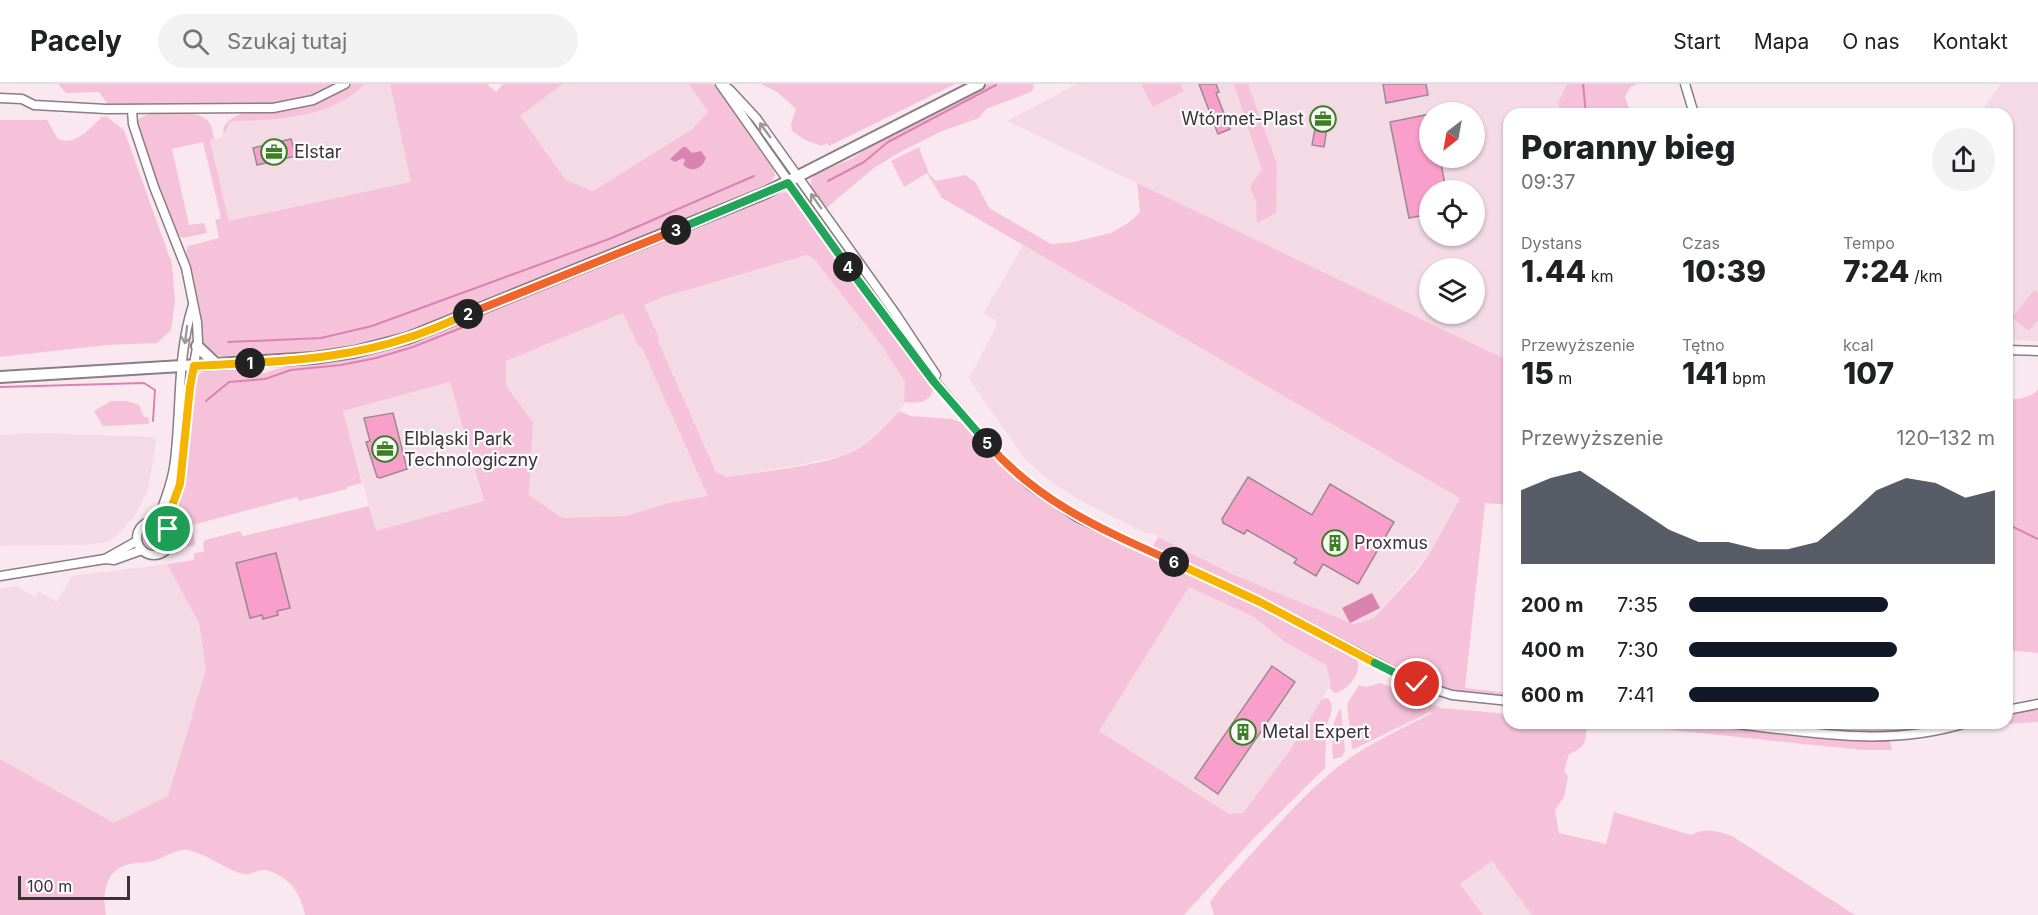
<!DOCTYPE html>
<html lang="pl">
<head>
<meta charset="utf-8">
<style>
  body { margin:0; font-family:Inter,sans-serif; background:#f2f2f2; color:#202124; height:100vh; display:flex; flex-direction:column; font-size:22px; white-space:nowrap }
  * { box-sizing:border-box; margin:0 }
  p { font-size:20px; color:#757577 }
  .icon { flex:none; width:33px; height:33px; fill:none; stroke:currentColor; stroke-width:2; stroke-linecap:round; stroke-linejoin:round }
  .map { position:relative; flex:1; overflow:hidden }
  .side { position:absolute; left:1503px; top:24px; width:510px; height:621px; display:flex; flex-direction:column; background:#fff; border-radius:18px; box-shadow:0 2px 4px #0004 }
  .side>* { flex:none }
  .needle { width:39px; rotate:211deg }
  .fabs { position:absolute; left:1419px; top:18px; display:grid; gap:12px }
  .fabs a { display:grid; place-items:center; width:66px; height:66px; border-radius:50%; background:#fff; box-shadow:0 2px 4px #0004; font-size:30px }
  .scale { position:absolute; left:18px; bottom:15px; width:112px; box-sizing:border-box; padding-left:6px; border:3px solid #393336; border-top:0; font-size:16px; line-height:21px; white-space:nowrap; color:#393336; -webkit-text-stroke:4px #fdfafb; paint-order:stroke }
  .pin { position:absolute; display:grid; place-items:center; width:51px; height:51px; color:#fff; margin:-26px; border:3px solid #fff; border-radius:50%; box-shadow:0 2px 6px #0007 }
  .km { position:absolute; width:30px; height:30px; margin:-15px; border-radius:50%; background:#222; color:#fff; font-size:16px; line-height:30px; text-align:center }
  .round { display:grid; place-items:center; flex:none; width:63px; height:63px; border-radius:32px; background:#f2f2f2 }
  .head { display:flex; align-items:center; justify-content:space-between; height:102px; padding:0 18px }
  h1 { font-size:33px; font-weight:800; line-height:45px }
  .stats { display:grid; grid-template-columns:repeat(3,1fr); gap:9px; height:102px; padding:6px 18px }
  .stats div { display:grid; align-content:center }
  .stats b { font-size:30px; font-weight:800 }
  .stats small { font-size:16px; font-weight:400 }
  .stats p { font-size:16px }
  .chart { height:168px; padding:12px 18px }
  .chart p { display:flex; justify-content:space-between }
  .chart svg { width:100%; height:108px; margin-top:6px; fill:#111827; opacity:.7 }
  ul { padding:0 18px; list-style:none; font-size:20px }
  li { display:grid; grid-template-columns:96px 72px 1fr; align-items:center; height:45px }
  li i { height:15px; border-radius:8px; background:#111827 }
  header { display:flex; align-items:center; gap:36px; box-sizing:border-box; height:84px; padding:0 30px; background:#fff; border-bottom:2px solid #e0e0e0 }
  header strong { font-size:28px }
  nav { display:flex; gap:33px; margin-inline-start:auto; font-size:21px }
  .search { width:420px; height:54px; background:#f2f2f2; display:flex; align-items:center; gap:15px; box-sizing:border-box; padding:0 21px; border-radius:33px; color:#757577; font-size:22px }
  .map>svg:first-child { display:block }
  .built { fill:#f3dae5; fill-rule:evenodd }
  .green { fill:#f6c2da; fill-rule:evenodd }
  .water { fill:#db83af }
  .lines { fill:none; stroke-linecap:round; stroke-linejoin:round }
  .stream { stroke:#db83af; stroke-width:2 }
  .building { fill:#fa9fcc; stroke:#998990; stroke-width:1.5 }
  .minor-casing { stroke:#8c7c83; stroke-width:11 }
  .tertiary-casing { stroke:#8c7c83; stroke-width:14 }
  .minor { stroke:#fff; stroke-width:8 }
  .tertiary { stroke:#fff; stroke-width:10 }
  .oneway { stroke:#9c999a }
  .split-1-casing { stroke:#fff; stroke-width:12 }
  .split-2-casing { stroke:#fff; stroke-width:12 }
  .split-3-casing { stroke:#fff; stroke-width:12 }
  .split-4-casing { stroke:#fff; stroke-width:12 }
  .split-5-casing { stroke:#fff; stroke-width:12 }
  .split-6-casing { stroke:#fff; stroke-width:12 }
  .split-7-casing { stroke:#fff; stroke-width:12 }
  .split-8-casing { stroke:#fff; stroke-width:12 }
  .split-1 { stroke:#f5b400; stroke-width:8 }
  .split-2 { stroke:#f5b400; stroke-width:8 }
  .split-3 { stroke:#f0652b; stroke-width:8 }
  .split-4 { stroke:#22a559; stroke-width:8 }
  .split-5 { stroke:#22a559; stroke-width:8 }
  .split-6 { stroke:#f0652b; stroke-width:8 }
  .split-7 { stroke:#f5b400; stroke-width:8 }
  .split-8 { stroke:#22a559; stroke-width:8 }
  .labels { text-anchor:middle; stroke-width:4.5; stroke-linejoin:round; paint-order:stroke }
  .poi-label { font-size:18px; fill:#393336; stroke:#fdfafb; text-anchor:start }
</style>
</head>
<body>
<header>
<strong>Pacely</strong>
<div class="search"><svg class="icon" aria-label="search" viewBox="0 0 24 24"><circle cx="10" cy="10" r="6"/><path d="M15 15l6 6"/></svg>Szukaj tutaj</div>
<nav><a>Start</a><a>Mapa</a><a>O nas</a><a>Kontakt</a></nav>
</header>
<div class="map">
<svg width="2038" height="831" viewBox="0 0 2038 831">
  <rect width="100%" height="100%" fill="#fae8f0"/>
  <g class="built">
    <path d="M365,0H390L412,98L229,137L210,57L225,52L231,37L300,33L359,5Z"/>
    <path d="M563,0H689L708,28L691,46L593,107L566,96L520,32Z"/>
    <path d="M1077,0H1567L1559,16L1558,30H1509V277L1007,37ZM1430,28H1474V74H1430ZM1430,106H1474V152H1430ZM1430,184H1474V230H1430Z"/>
    <path d="M2001,0H2038V257L2007,256V30H1979Z"/>
    <path d="M1023,161L1460,413L1430,469L1374,534L1349,540L1234,491L1163,457L1153,449H1146L1083,418L1051,398L1024,374L969,295L998,238L984,229Z"/>
    <path d="M806,171L815,176L882,262L905,298L904,321L871,355L846,371L799,381L725,393L716,388L658,257L659,253L644,221L689,204Z"/>
    <path d="M623,229L638,262L642,264L709,412L669,419L626,432L562,434L529,411L533,338L506,302V277Z"/>
    <path d="M451,298L484,418L376,447L343,327Z"/>
    <path d="M35,349L155,353L156,357L148,406L134,433L116,452L107,458L83,461L0,462V351Z"/>
    <path d="M167,480L199,539L206,585L168,712L114,740L0,675V504L17,502L35,513L38,507L57,518L72,492Z"/>
    <path d="M1189,503L1254,533L1285,558L1326,581L1331,600L1290,666L1243,729L1229,730L1098,647Z"/>
    <path d="M1492,777L1532,831H1483L1460,800Z"/>
  </g>
  <g class="green">
    <path d="M58,0H336L311,13L290,19L257,22H109L99,8L66,9Z"/>
    <path d="M351,0H365C328,35 279,36 231,37L223,53L224,42C241,20 271,30 295,25C315,21 335,11 351,0Z"/>
    <path d="M390,0H487L496,8L503,0H563L520,32L566,96L593,107L691,46L708,28L689,0H713L773,84L775,91L768,103L729,116L700,131L409,249L367,261L313,270L222,272L215,271L204,262L201,249V230L186,168L188,162L219,154L215,136L221,134L203,58L172,65L189,141L204,139L207,149L183,154C167,145 144,62 137,41L138,36C150,24 195,24 208,37C212,41 213,49 214,55L210,57L229,137L411,98Z"/>
    <path d="M761,0H955L829,62L827,59L822,62L805,56L792,47L791,40L796,25L777,8Z"/>
    <path d="M988,0H1033L1034,4L1031,8L986,25L979,34L942,47L904,66L875,83L824,126L811,105V95L816,90L853,74L882,55Z"/>
    <path d="M1141,0H1180L1184,7L1153,23Z"/>
    <path d="M1234,0H1248L1277,80L1276,129L1257,139L1256,118L1250,102L1262,86Z"/>
    <path d="M1567,0H1638L1630,3L1625,13L1631,30H1558L1559,16Z"/>
    <path d="M106,32L124,46L172,180L175,218L171,246L157,259L107,261L0,273V36H47L58,55C77,62 88,45 102,33Z"/>
    <path d="M919,63L929,90L936,97L965,91L976,99L989,124L1051,160L1074,158L1111,149L1131,137L1140,128L1137,99L1509,277V421L1485,419L1465,604L1509,609V617L1435,606L1150,467L1158,453L1234,491L1353,540L1374,534L1416,488L1430,469L1460,414L942,114L927,89L904,103L891,77Z"/>
    <path d="M800,102L808,111L936,296L860,197L798,104Z"/>
    <path d="M785,108L794,112L846,189L856,199L933,300C934,318 919,320 904,318L905,298L882,262L815,176L807,171L666,212L644,221L659,253L658,257L716,388L726,393C764,387 808,384 845,371C867,363 884,343 899,327L911,332L951,335L966,340L995,376L1016,396L1054,424L1090,444L1259,523L1355,572C1365,586 1349,606 1335,609L1329,604L1331,600L1326,581L1285,558L1254,533L1189,503L1099,647L1229,730L1243,729L1290,666L1322,615L1328,614L1331,619L1332,626L1326,643L1325,684L1253,755L1184,831H305C301,810 289,791 265,786C257,785 250,792 243,790C225,785 207,770 188,766C178,764 163,774 153,777C145,779 138,778 130,780C105,785 102,810 106,831H0V675L114,739L168,712L206,585L199,539L167,480L194,476V469L204,468L203,460L205,456L240,447L243,452L369,422L376,447L484,417L450,298L343,327L362,399L347,403V405L299,417L297,413L192,441L195,459L194,462L183,463L176,456L171,439L195,294C205,282 224,285 238,286L239,290L265,289L286,282L348,274L409,258ZM623,229L638,262L642,264L708,412L669,419L626,432L562,434L529,411L533,338L506,302V277Z"/>
    <path d="M2034,206L2038,209V236L2029,247L2012,234Z"/>
    <path d="M2038,306V569L2007,566V316C2018,315 2030,314 2038,306Z"/>
    <path d="M111,317H128L139,321L144,333H148L149,340L103,342L94,327Z"/>
    <circle cx="154" cy="454" r="11"/>
    <path d="M1381,599L1441,624L1509,630V639H1587C1585,658 1588,662 1569,670L1564,688L1568,692L1564,713L1555,726L1559,749L1606,760L1614,728L1691,751C1706,743 1717,747 1732,752L1855,831H1532L1492,777L1460,800L1483,831H1214L1210,818L1221,803C1262,760 1303,707 1351,673C1377,656 1405,643 1432,629L1430,628L1354,665L1352,664L1347,620L1359,601L1366,603Z"/>
    <path d="M2038,620V638L2004,640L1987,645L1985,639H2007V626Z"/>
    <path d="M1341,624L1345,667L1342,673L1333,675C1332,657 1330,640 1341,624Z"/>
    <path d="M1635,639H1826L1829,642L1844,643L1845,639H1935L1936,647L1889,654L1892,666H1861L1663,645L1635,641Z"/>
  </g>
  <g class="water">
    <path d="M683,63H686L692,69L701,67L706,74C702,85 692,89 683,81L685,76L683,74L675,78L670,75Z"/>
    <path d="M1372,509L1380,524L1350,539L1342,524Z"/>
  </g>
  <g class="lines">
    <g class="stream">
      <path d="M1583,0L1586,30"/>
      <path d="M828,97L864,78L888,58L996,1"/>
      <path d="M228,258L321,254L372,242L609,155L754,92"/>
      <path d="M0,303L144,299L155,306L153,337"/>
      <path d="M206,317L229,298L265,295L291,286L341,281L376,274L413,263L481,236"/>
      <path d="M2007,440L2038,455"/>
    </g>
  </g>
  <g class="building">
    <path d="M1199,0H1216L1219,8L1216,9L1230,45L1218,50Z"/>
    <path d="M1383,0H1426L1428,11L1386,19Z"/>
    <path d="M1319,24L1330,25L1324,63L1312,61Z"/>
    <path d="M1430,30V74H1440L1446,106H1430V130L1409,134L1390,38Z"/>
    <path d="M291,55L296,72L257,81L253,64Z"/>
    <path d="M393,329L407,385L380,394L377,393L366,358L370,357L364,334Z"/>
    <path d="M1248,393L1312,431L1330,400L1394,438L1358,500L1323,480L1316,492L1294,479L1297,475L1247,446L1244,450L1223,439L1222,435Z"/>
    <path d="M276,469L290,524L277,527L278,531L263,535L262,531L250,534L236,479Z"/>
    <path d="M1272,582L1295,598L1218,710L1195,694Z"/>
  </g>
  <g class="lines">
    <g class="minor-casing">
      <g id="minor">
        <path d="M720,0L860,199L922,282L995,369L1031,402L1077,433L1260,518L1417,600L1452,611L1509,617"/>
        <path d="M722,0L730,6L756,34L895,229L936,291"/>
        <path d="M1685,0L1694,30"/>
        <path d="M0,14L22,15L34,21L106,25L273,24L313,16L345,0"/>
        <path d="M132,26L133,40L154,103L186,184L197,238L198,258L190,303L180,400L165,441"/>
        <path d="M2007,266L2038,267"/>
        <path d="M157,437C164,420 171,402 174,384C182,330 176,273 193,221"/>
        <circle cx="154" cy="454" r="17"/>
        <path d="M105,475L137,457"/>
        <path d="M0,492L105,475L114,476L142,466"/>
        <path d="M2007,626L2038,620"/>
        <path d="M1728,639C1809,648 1886,664 1966,639"/>
      </g>
    </g>
    <g class="tertiary-casing">
      <g id="tertiary">
        <path d="M197,262L216,280"/>
        <path d="M0,293L314,274L354,268L408,254L765,109L979,0"/>
      </g>
    </g>
    <use href="#minor" class="minor"/>
    <use href="#tertiary" class="tertiary"/>
  </g>
  <defs><path id="oneway-shaft" d="M-6 0H5M1.5-3L5.5 0L1.5 3" fill="none" stroke-width="1.6" stroke-linecap="round" stroke-linejoin="round" transform="scale(1.5)"/></defs>
  <g class="oneway">
    <use href="#oneway-shaft" transform="translate(765 46) rotate(-126)"/>
    <use href="#oneway-shaft" transform="translate(816 117) rotate(-125)"/>
    <use href="#oneway-shaft" transform="translate(186 251) rotate(97)"/>
  </g>
  <g class="lines">
    <g class="split-1-casing">
      <path id="split-1" d="M168,445L165,441L180,400L190,303L194,282L250,279"/>
    </g>
    <g class="split-2-casing">
      <path id="split-2" d="M250,279C304,276 356,271 407,254C428,248 448,238 468,230"/>
    </g>
    <g class="split-3-casing">
      <path id="split-3" d="M468,230L676,146"/>
    </g>
    <g class="split-4-casing">
      <path id="split-4" d="M676,146L788,99L848,183"/>
    </g>
    <g class="split-5-casing">
      <path id="split-5" d="M848,183L934,298L987,359"/>
    </g>
    <g class="split-6-casing">
      <path id="split-6" d="M987,359C1039,419 1103,446 1174,478"/>
    </g>
    <g class="split-7-casing">
      <path id="split-7" d="M1174,478L1260,518L1375,579"/>
    </g>
    <g class="split-8-casing">
      <path id="split-8" d="M1375,579L1417,600"/>
    </g>
    <use href="#split-1" class="split-1"/>
    <use href="#split-2" class="split-2"/>
    <use href="#split-3" class="split-3"/>
    <use href="#split-4" class="split-4"/>
    <use href="#split-5" class="split-5"/>
    <use href="#split-6" class="split-6"/>
    <use href="#split-7" class="split-7"/>
    <use href="#split-8" class="split-8"/>
  </g>
  <defs>
    <g id="office-ring" transform="scale(1.35)"><circle r="9.5" fill="#fdfafb" stroke="#3b8023" stroke-width="1.5"/><path d="M-6-3h4V-5.5h4V-3h4V5H-6ZM-1-4.5V-3h2v-1.5ZM-6 0V1H6V0Z" fill="#3b8023"/></g>
    <g id="building-ring" transform="scale(1.35)"><circle r="9.5" fill="#fdfafb" stroke="#3b8023" stroke-width="1.5"/><path d="M-4-6H4V6H1V3H-1V6H-4ZM-2.5-4.3h1.7v1.8h-1.7ZM.8-4.3h1.7v1.8H.8ZM-2.5-1h1.7V.8h-1.7ZM.8-1h1.7V.8H.8Z" fill="#3b8023"/></g>
  </defs>
  <g fill-rule="evenodd">
    <use href="#office-ring" x="1323" y="35"/>
    <use href="#office-ring" x="274" y="68"/>
    <use href="#office-ring" x="385" y="365"/>
    <use href="#building-ring" x="1335" y="459"/>
    <use href="#building-ring" x="1243" y="648"/>
  </g>
  <g class="labels">
    <g class="poi-label">
      <text x="1304" y="41" text-anchor="end">Wtórmet-Plast</text>
      <text x="294" y="74">Elstar</text>
      <text x="404" y="361">Elbląski Park<tspan x="404" dy="21">Technologiczny</tspan></text>
      <text x="1354" y="465">Proxmus</text>
      <text x="1262" y="654">Metal Expert</text>
    </g>
  </g>
</svg>
<div class="fabs">
<a><svg class="needle" viewBox="-14 -14 28 28"><path d="M0-13l5 13h-10z" fill="#e53935"/><path d="M0 13l5-13h-10z" fill="#757577"/></svg></a>
<a><svg class="icon" aria-label="locate" viewBox="0 0 24 24"><circle cx="12" cy="12" r="6"/><path d="M12 2v4M12 18v4M2 12h4M18 12h4"/></svg></a>
<a><svg class="icon" aria-label="layers" viewBox="0 0 24 24"><path d="M12 4l9 5-9 5-9-5zM3 14l9 5 9-5"/></svg></a>
</div>
<div class="scale">100 m</div>
<div class="pin" style="left:168px;top:445px;background:#1e9e55"><svg class="icon" aria-label="arrive" viewBox="0 0 24 24"><path d="M6 21V4h12l-3 4 3 4H6"/></svg></div>
<div class="pin" style="left:1417px;top:600px;background:#d93025"><svg class="icon" aria-label="check" viewBox="0 0 24 24"><path d="M5 12l5 5 9-10"/></svg></div>
<b class="km" style="left:250px;top:279px">1</b>
<b class="km" style="left:468px;top:230px">2</b>
<b class="km" style="left:676px;top:146px">3</b>
<b class="km" style="left:848px;top:183px">4</b>
<b class="km" style="left:987px;top:359px">5</b>
<b class="km" style="left:1174px;top:478px">6</b>
<section class="side">
<div class="head"><div><h1>Poranny bieg</h1><p>09:37</p></div><a class="round"><svg class="icon" aria-label="share" viewBox="0 0 24 24"><path d="M12 15V3M7 8l5-5 5 5M5 13v7h14v-7"/></svg></a></div>
<div class="stats">
<div><p>Dystans</p><b>1.44<small> km</small></b></div>
<div><p>Czas</p><b>10:39</b></div>
<div><p>Tempo</p><b>7:24<small> /km</small></b></div>
</div>
<div class="stats">
<div><p>Przewyższenie</p><b>15<small> m</small></b></div>
<div><p>Tętno</p><b>141<small> bpm</small></b></div>
<div><p>kcal</p><b>107</b></div>
</div>
<div class="chart"><p><span>Przewyższenie</span>120–132 m</p>
<svg viewBox="0 0 160 44" preserveAspectRatio="none"><path d="M0 44V14L10 9L20 6L30 14L40 22L50 30L60 35L70 35L80 38L90 38L100 35L110 25L120 14L130 9L140 11L150 17L160 14V44z"/></svg>
</div>
<ul>
<li><b>200 m</b>7:35<i style="width:65%"></i></li>
<li><b>400 m</b>7:30<i style="width:68%"></i></li>
<li><b>600 m</b>7:41<i style="width:62%"></i></li>
</ul>
</section>
</div>
</body>
</html>
